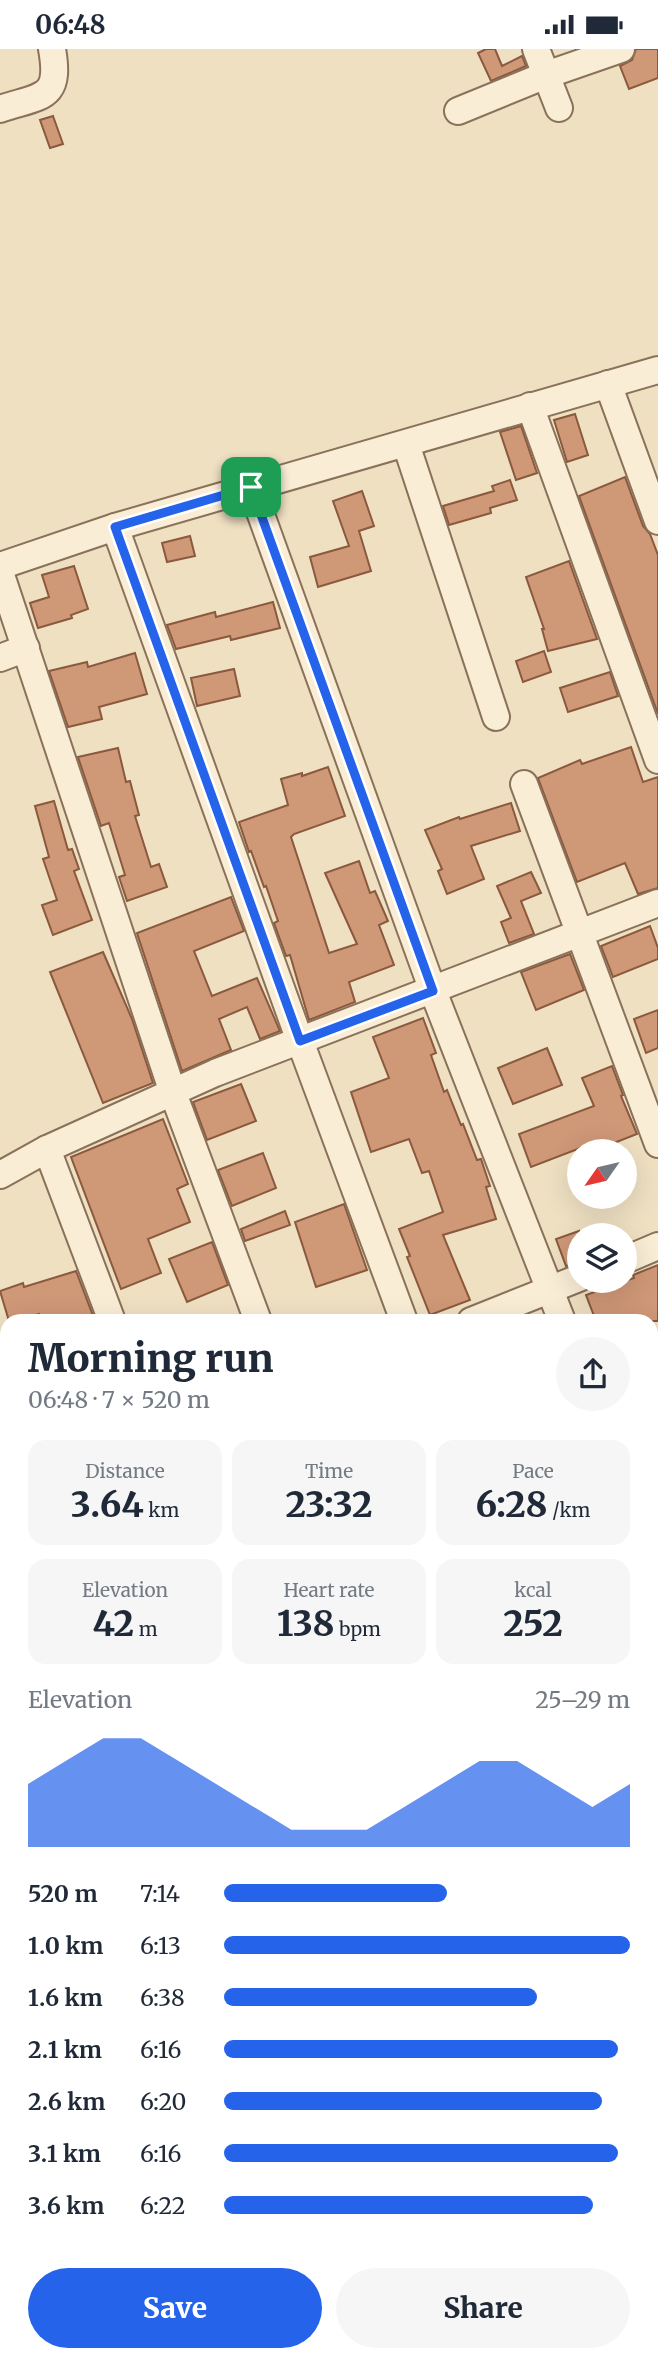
<!DOCTYPE html>
<html lang="en">
<head>
<meta charset="utf-8">
<style>
  body { margin:0; font-family:Merriweather,serif; background:#f6f6f7; color:#1f2937; height:100vh; display:flex; flex-direction:column; font-size:26px; white-space:nowrap }
  * { box-sizing:border-box; margin:0 }
  p { font-size:23px; color:#747a83 }
  .icon { flex:none; width:38px; height:38px; fill:none; stroke:currentColor; stroke-width:2; stroke-linecap:round; stroke-linejoin:round }
  .map { position:relative; flex:1; overflow:hidden }
  .side { position:absolute; left:0px; top:1265px; width:658px; height:1048px; display:flex; flex-direction:column; background:#fff; border-radius:21px 21px 0 0; box-shadow:0 7px 28px #0002 }
  .side>* { flex:none }
  .needle { width:46px; rotate:236deg }
  .buttons { position:absolute; left:567px; top:1090px; display:grid; gap:14px }
  .buttons a { display:grid; place-items:center; width:70px; height:70px; border-radius:50%; background:#fff; box-shadow:0 7px 28px #0002; font-size:35px }
  .pin { position:absolute; display:grid; place-items:center; width:60px; height:60px; color:#fff; margin:-30px; border-radius:14px; box-shadow:0 4px 10px #0006 }
  .round { display:grid; place-items:center; flex:none; width:74px; height:74px; border-radius:37px; background:#f6f6f7 }
  .head { display:flex; align-items:center; justify-content:space-between; height:119px; padding:0 28px }
  h1 { font-size:38px; font-weight:800; line-height:52px }
  .metrics { display:grid; grid-template-columns:repeat(3,1fr); gap:10px; height:119px; padding:7px 28px }
  .metrics div { display:grid; align-content:center; border-radius:18px; background:#f6f6f7; text-align:center }
  .metrics b { font-size:35px; font-weight:800 }
  .metrics small { font-size:19px; font-weight:400 }
  .metrics p { font-size:19px }
  .chart { height:196px; padding:14px 28px }
  .chart p { display:flex; justify-content:space-between }
  .chart svg { width:100%; height:126px; margin-top:7px; fill:#2563eb; opacity:.7 }
  .primary-button { display:flex; gap:14px; margin-top:auto; padding:14px 28px }
  .primary-button a { flex:1; height:80px; border-radius:42px; background:#2563eb; color:#fff; font-size:28px; font-weight:800; line-height:80px; text-align:center }
  .primary-button a+a { background:#f6f6f7; color:#1f2937 }
  ul { padding:0 28px; list-style:none; font-size:23px }
  li { display:grid; grid-template-columns:112px 84px 1fr; align-items:center; height:52px }
  li i { height:18px; border-radius:9px; background:#2563eb }
  .status { display:flex; justify-content:space-between; align-items:center; height:49px; padding:0 35px; background:#fff; direction:ltr }
  .status svg { height:19px; fill:currentColor }
  .map>svg:first-child { display:block }
  .building { fill:#cf9877; stroke:#8a593e; stroke-width:2 }
  .lines { fill:none; stroke-linecap:round; stroke-linejoin:round }
  .minor-casing { stroke:#8a7159; stroke-width:30 }
  .minor { stroke:#faedd6; stroke-width:26 }
  .route-casing { stroke:#fff; stroke-width:14 }
  .route { stroke:#2563eb; stroke-width:9 }
</style>
</head>
<body>
<div class="status"><b>06:48</b><svg viewBox="0 0 49 12"><path d="M0 12V9h3v3zM5 12V6h3v6zM10 12V3h3v9zM15 12V0h3v12zM26 1h20v11H26zM47 4h2v5h-2z"/></svg></div>
<div class="map">
<svg width="658" height="2312" viewBox="0 0 658 2312">
  <rect width="100%" height="100%" fill="#efe0c2"/>
  <g class="building">
    <path d="M486,0H495L502,17L522,7L526,17L491,32L478,4Z"/>
    <path d="M636,0H658V29L629,40L620,17L632,11Z"/>
    <path d="M53,67L63,95L50,99L40,71Z"/>
    <path d="M575,365L588,406L567,413L554,371Z"/>
    <path d="M521,377L537,424L516,431L500,383Z"/>
    <path d="M625,428L643,477L650,485L658,506V665L579,447Z"/>
    <path d="M510,431L517,451L490,459L491,464L449,476L443,457L494,442L492,437Z"/>
    <path d="M362,442L374,477L359,482L371,522L318,538L310,508L349,497L333,452Z"/>
    <path d="M190,487L195,507L167,513L162,494Z"/>
    <path d="M569,512L597,590L548,602L542,580H544L526,528Z"/>
    <path d="M74,517L88,560L71,566L72,569L38,579L30,554L49,548L42,526Z"/>
    <path d="M273,553L280,579L231,591L230,587L176,600L167,576L215,563L216,568Z"/>
    <path d="M544,602L551,623L523,633L516,612Z"/>
    <path d="M135,604L147,645L99,658L102,670L68,678L49,622L87,613L88,618Z"/>
    <path d="M234,620L240,647L197,657L191,629Z"/>
    <path d="M610,623L618,647L568,663L560,639Z"/>
    <path d="M631,698L643,733L658,728V839L638,845L625,814L577,833L538,729L580,711L582,715Z"/>
    <path d="M118,699L126,733L130,732L139,766L135,767L151,818L159,815L167,838L127,852L119,828L125,826L109,774L101,777L78,708Z"/>
    <path d="M328,718L345,767L294,785L291,788L329,904L357,895L325,824L359,812L370,844L375,842L388,872L379,876L394,916L349,933L355,953L309,971L290,906L286,907L274,874L278,872L266,837L264,838L251,802L249,803L239,773L288,756L281,730L302,724V727Z"/>
    <path d="M54,752L68,801L72,800L79,820L74,822L92,871L53,886L42,856L57,851L43,810L49,808L35,757Z"/>
    <path d="M511,754L520,782L471,797L484,830L447,845L438,822L442,820L425,781L459,768L460,770Z"/>
    <path d="M531,823L541,844L521,852L534,885L509,894L501,873L511,869L497,837Z"/>
    <path d="M231,848L244,882L194,902L212,947L257,929L280,982L260,990L247,958L219,970L231,1001L182,1022L137,884Z"/>
    <path d="M650,877L658,899V910L613,928L601,897Z"/>
    <path d="M103,903L132,970L153,1034L103,1054L50,923Z"/>
    <path d="M570,905L584,941L536,961L521,923Z"/>
    <path d="M658,961V999L646,1004L634,970Z"/>
    <path d="M423,969L436,1004L431,1006L444,1043L447,1041L461,1076L463,1075L477,1111L481,1110L490,1137L486,1138L496,1170L443,1186L470,1251L430,1266L407,1208L410,1207L399,1180L443,1163L429,1122L422,1124L409,1090L371,1103L351,1043L389,1029L373,988Z"/>
    <path d="M547,999L562,1036L513,1055L498,1019Z"/>
    <path d="M612,1017L623,1046L621,1047L637,1085L604,1098L601,1091L531,1118L519,1085L594,1057L582,1029Z"/>
    <path d="M241,1035L256,1072L207,1091L193,1053Z"/>
    <path d="M163,1070L188,1135L177,1140L190,1173L148,1190L161,1224L121,1240L71,1108Z"/>
    <path d="M263,1104L276,1139L232,1157L218,1121Z"/>
    <path d="M344,1155L367,1221L316,1238L295,1173Z"/>
    <path d="M285,1162L290,1176L245,1192L241,1180Z"/>
    <path d="M579,1182V1214L566,1217L556,1190Z"/>
    <path d="M212,1193L228,1236L187,1253L169,1210Z"/>
    <path d="M658,1216V1272H596L586,1246L634,1229L633,1226Z"/>
    <path d="M76,1222L95,1272H42L39,1265L17,1272H9L0,1242L23,1234L24,1238Z"/>
  </g>
  <g class="lines">
    <g class="minor-casing">
      <g id="minor">
        <path d="M536,0L559,59"/>
        <path d="M0,60C42,46 61,51 52,0"/>
        <path d="M458,62L546,26L621,0"/>
        <path d="M608,335L658,472"/>
        <path d="M530,357L658,711"/>
        <path d="M406,395L496,668"/>
        <path d="M251,438L433,942L562,1272"/>
        <path d="M115,478L300,992L404,1272"/>
        <path d="M0,517L115,478L658,321"/>
        <path d="M0,523L173,1044L258,1272"/>
        <path d="M0,609L26,599"/>
        <path d="M524,735L658,1095"/>
        <path d="M47,1100L112,1272"/>
        <path d="M0,1126L47,1100L215,1024L658,854"/>
        <path d="M625,1211L658,1197"/>
        <path d="M471,1272L579,1229"/>
        <path d="M0,1367L7,1383"/>
        <path d="M0,1458L7,1454"/>
        <path d="M651,1521L658,1541"/>
        <path d="M0,1537L7,1541"/>
        <path d="M651,1629L658,1626"/>
        <path d="M0,1786L7,1802"/>
        <path d="M0,1901L7,1898"/>
        <path d="M0,2104L7,2117"/>
        <path d="M0,2193L7,2195"/>
        <path d="M651,2257L658,2255"/>
        <path d="M107,2306L110,2312"/>
        <path d="M278,2306L281,2312"/>
        <path d="M416,2306L435,2312"/>
        <path d="M532,2306L535,2312"/>
      </g>
    </g>
    <use href="#minor" class="minor"/>
  </g>
  <g class="lines">
    <g class="route-casing">
      <path id="route" d="M251,438L433,942L300,992L115,478Z"/>
    </g>
    <use href="#route" class="route"/>
  </g>
</svg>
<div class="buttons">
<a><svg class="needle" viewBox="-14 -14 28 28"><path d="M0-13l5 13h-10z" fill="#e53935"/><path d="M0 13l5-13h-10z" fill="#747a83"/></svg></a>
<a><svg class="icon" aria-label="layers" viewBox="0 0 24 24"><path d="M12 4l9 5-9 5-9-5zM3 14l9 5 9-5"/></svg></a>
</div>
<div class="pin" style="left:251px;top:438px;background:#1e9e55"><svg class="icon" aria-label="arrive" viewBox="0 0 24 24"><path d="M6 21V4h12l-3 4 3 4H6"/></svg></div>
<section class="side">
<div class="head"><div><h1>Morning run</h1><p>06:48 · 7 × 520 m</p></div><a class="round"><svg class="icon" aria-label="share" viewBox="0 0 24 24"><path d="M12 15V3M7 8l5-5 5 5M5 13v7h14v-7"/></svg></a></div>
<div class="metrics">
<div><p>Distance</p><b>3.64<small> km</small></b></div>
<div><p>Time</p><b>23:32</b></div>
<div><p>Pace</p><b>6:28<small> /km</small></b></div>
</div>
<div class="metrics">
<div><p>Elevation</p><b>42<small> m</small></b></div>
<div><p>Heart rate</p><b>138<small> bpm</small></b></div>
<div><p>kcal</p><b>252</b></div>
</div>
<div class="chart"><p><span>Elevation</span>25–29 m</p>
<svg viewBox="0 0 160 44" preserveAspectRatio="none"><path d="M0 44V22L10 14L20 6L30 6L40 14L50 22L60 30L70 38L80 38L90 38L100 30L110 22L120 14L130 14L140 22L150 30L160 22V44z"/></svg>
</div>
<ul>
<li><b>520 m</b>7:14<i style="width:55%"></i></li>
<li><b>1.0 km</b>6:13<i style="width:100%"></i></li>
<li><b>1.6 km</b>6:38<i style="width:77%"></i></li>
<li><b>2.1 km</b>6:16<i style="width:97%"></i></li>
<li><b>2.6 km</b>6:20<i style="width:93%"></i></li>
<li><b>3.1 km</b>6:16<i style="width:97%"></i></li>
<li><b>3.6 km</b>6:22<i style="width:91%"></i></li>
</ul>
<div class="primary-button"><a>Save</a><a>Share</a></div>
</section>
</div>
</body>
</html>
